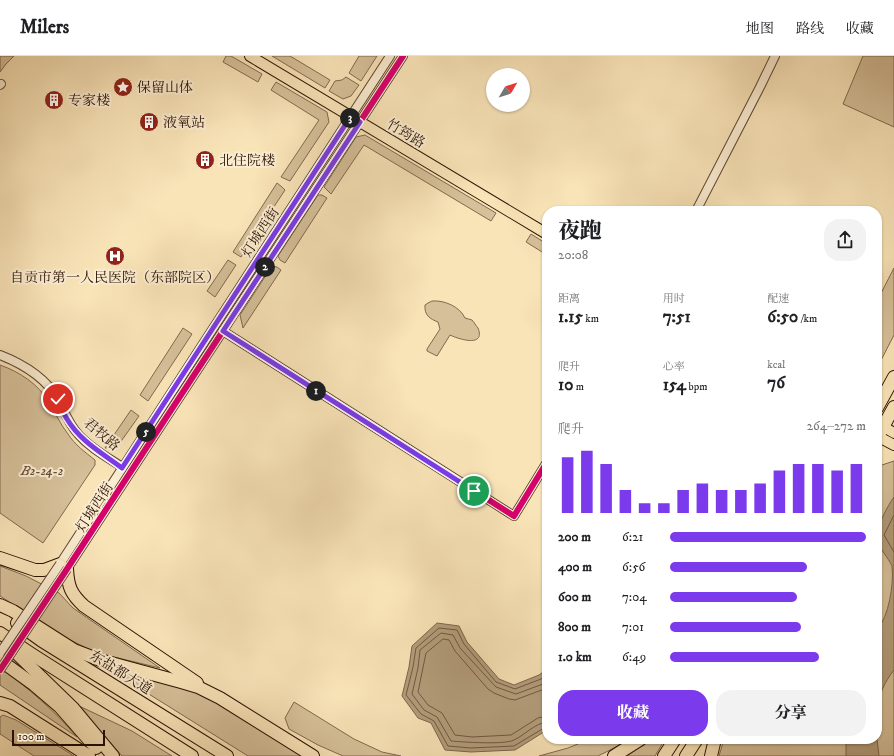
<!DOCTYPE html>
<html lang="zh">
<head>
<meta charset="utf-8">
<style>
  body { margin:0; font-family:"IM FELL DW Pica","Noto Serif SC",serif; background:#f2f2f2; color:#202124; height:100vh; display:flex; flex-direction:column; font-size:15px; white-space:nowrap }
  * { box-sizing:border-box; margin:0 }
  p { font-size:13px; color:#757577 }
  .icon { flex:none; width:22px; height:22px; fill:none; stroke:currentColor; stroke-width:2; stroke-linecap:round; stroke-linejoin:round }
  .map { position:relative; flex:1; overflow:hidden }
  .drawer { position:absolute; left:542px; top:150px; width:340px; height:538px; display:flex; flex-direction:column; background:#fff; border-radius:16px; box-shadow:0 1px 3px #0004 }
  .drawer>* { flex:none }
  .needle { width:26px; rotate:51deg }
  .fabs { position:absolute; left:486px; top:12px; display:grid; gap:8px }
  .fabs a { display:grid; place-items:center; width:44px; height:44px; border-radius:50%; background:#fff; box-shadow:0 1px 3px #0004; font-size:20px }
  .scale { position:absolute; left:12px; bottom:10px; width:93px; box-sizing:border-box; padding-left:4px; border:2px solid #2c1204; border-top:0; font-size:11px; line-height:14px; white-space:nowrap; color:#2c1204; -webkit-text-stroke:3px #fbedd1; paint-order:stroke }
  .pin { position:absolute; display:grid; place-items:center; width:34px; height:34px; color:#fff; margin:-17px; border:2px solid #fff; border-radius:50%; box-shadow:0 1px 4px #0007 }
  .km { position:absolute; width:20px; height:20px; margin:-10px; border-radius:50%; background:#222; color:#fff; font-size:11px; line-height:20px; text-align:center }
  .round { display:grid; place-items:center; flex:none; width:42px; height:42px; border-radius:16px; background:#f2f2f2 }
  .headline { display:flex; align-items:center; justify-content:space-between; height:68px; padding:0 16px }
  h1 { font-size:22px; font-weight:800; line-height:30px }
  .figures { display:grid; grid-template-columns:repeat(3,1fr); gap:6px; height:68px; padding:4px 16px }
  .figures div { display:grid; align-content:center }
  .figures b { font-size:17px; font-weight:800 }
  .figures small { font-size:11px; font-weight:400 }
  .figures p { font-size:11px }
  .chart { height:112px; padding:8px 16px }
  .chart p { display:flex; justify-content:space-between }
  .chart svg { width:100%; height:72px; margin-top:4px; stroke:#7c3aed; stroke-width:6 }
  .action { display:flex; gap:8px; margin-top:auto; padding:8px 16px }
  .action a { flex:1; height:46px; border-radius:16px; background:#7c3aed; color:#fff; font-size:16px; font-weight:800; line-height:46px; text-align:center }
  .action a+a { background:#f2f2f2; color:#202124 }
  ul { padding:0 16px; list-style:none; font-size:13px }
  li { display:grid; grid-template-columns:64px 48px 1fr; align-items:center; height:30px }
  li i { height:10px; border-radius:5px; background:#7c3aed }
  header { display:flex; align-items:center; gap:24px; box-sizing:border-box; height:56px; padding:0 20px; background:#fff; border-bottom:1px solid #e0e0e0 }
  header strong { font-size:19px }
  nav { display:flex; gap:22px; margin-inline-start:auto; font-size:14px }
  .map>svg:first-child { display:block }
  .green { fill:#d6c099; stroke:#81694e }
  .water { fill:#b39d7b; stroke:#7d654b }
  .lines { fill:none; stroke-linecap:round; stroke-linejoin:round }
  .shore { stroke:#705840; stroke-width:1 }
  .minor-casing { stroke:#5f4631; stroke-width:10 }
  .major-casing { stroke:#2c1204; stroke-width:12 }
  .highway-casing { stroke:#2c1204; stroke-width:14 }
  .minor { stroke:#fbedd1; stroke-width:8 }
  .major { stroke:#f9e4b8; stroke-width:10 }
  .highway { stroke:#f9e4b8; stroke-width:12 }
  .minor-bridge-casing { stroke:#5f4631; stroke-width:10; stroke-linecap:butt }
  .minor-bridge { stroke:#fbedd1; stroke-width:8 }
  .cycleway-casing { stroke:#fbedd1; stroke-width:8 }
  .cycleway { stroke:#d6006c; stroke-width:6 }
  .route-casing { stroke:#fff; stroke-width:8 }
  .route { stroke:#7c3aed; stroke-width:5 }
  .labels { text-anchor:middle; stroke-width:4; stroke-linejoin:round; paint-order:stroke }
  .poi-label { font-size:14px; fill:#2c1204; stroke:#fbedd1; text-anchor:start }
  .street-label { font-size:14px; fill:#2c1204; stroke:#fbedd1 }
  .park-label { font-size:14px; font-style:italic; fill:#684f38; stroke:#fbedd1 }
</style>
</head>
<body>
<header>
<strong>Milers</strong>
<nav><a>地图</a><a>路线</a><a>收藏</a></nav>
</header>
<div class="map">
<svg width="894" height="700" viewBox="0 0 894 700">
  <rect width="100%" height="100%" fill="#f9e4b8"/>
  <filter id="stains"><feTurbulence type="fractalNoise" baseFrequency=".005" numOctaves="4"/><feColorMatrix values="0 0 0 0 .2 0 0 0 0 .09 0 0 0 0 .02 0 0 0 .5 -.17"/></filter>
  <radialGradient id="worn" r=".72"><stop offset=".6" stop-color="#630" stop-opacity="0"/><stop offset="1" stop-color="#630" stop-opacity=".3"/></radialGradient>
  <g class="green">
    <path d="M0,0H14L6,8L0,16Z"/>
    <path d="M226,0H231L262,18L258,26L223,6Z"/>
    <path d="M272,0H290L330,24L325,32Z"/>
    <path d="M359,0H377L361,25L349,17Z"/>
    <path d="M863,0H894V71L843,48Z"/>
    <path d="M346,21L359,29L351,40L343,43L329,35L335,25L342,24Z"/>
    <path d="M276,26L327,56L329,66L290,125L281,121L319,64L271,34Z"/>
    <path d="M365,79L496,157L491,165L364,89L331,138L324,131L356,81Z"/>
    <path d="M277,127L282,131L285,134L241,201L233,196Z"/>
    <path d="M318,139H322L327,142L285,207L280,204L278,200Z"/>
    <path d="M531,178L547,188V199L526,186Z"/>
    <path d="M228,204L236,209L215,241L207,235Z"/>
    <path d="M272,210L277,211L281,214L243,272L240,259Z"/>
    <path d="M894,212V279L877,312V245Z"/>
    <path d="M432,245C445,244 460,251 465,262C467,263 470,263 472,264C474,266 476,270 478,272C486,292 458,283 450,279L437,300L427,295V293L440,273L438,266C430,263 424,259 425,249L428,247Z"/>
    <path d="M183,272L192,278L148,345L140,339Z"/>
    <path d="M0,309C20,316 38,328 49,346C55,356 60,368 68,378C75,389 85,396 95,404V409L43,487L0,457Z"/>
    <path d="M131,354L139,360L117,391L105,392Z"/>
    <path d="M894,405V700H719L724,683H877V412L879,410Z"/>
    <path d="M0,510L26,520L59,537L73,552L160,612L97,597L70,584L0,540Z"/>
    <path d="M104,610L180,629L215,646L302,700H248Z"/>
    <path d="M0,611C28,632 54,654 77,681L0,629Z"/>
    <path d="M294,646L354,683L382,696L401,700H343L318,689L289,673L285,662Z"/>
    <path d="M77,649L132,675L172,700H122Z"/>
    <path d="M3,659L16,664L74,700H34L0,678V661Z"/>
    <path d="M590,683H629L618,690L598,700H539L568,692Z"/>
    <path d="M651,683H665L655,700H627Z"/>
  </g>
  <g class="water">
    <path d="M894,441V614C884,627 879,638 877,654V574C889,560 894,528 892,510C888,501 879,493 877,483C875,473 888,449 894,441Z"/>
    <path d="M437,567L459,570L467,586L499,623L514,629L539,619L547,613V674L515,694L471,696L445,694L431,667L418,662L402,640L409,611L412,590Z"/>
    <path d="M846,683H877L879,700H846Z"/>
  </g>
  <g class="lines">
    <g class="shore">
      <path d="M894,459L884,479L894,496"/>
      <path d="M547,618L541,623L515,633L496,626L464,588L457,574L439,572L416,592L413,611L406,639L421,658L434,665L448,690L471,692L514,690L544,672L547,671"/>
      <path d="M547,625L543,628L516,638L496,631L460,592L453,579L441,577L420,594L418,612L412,638L424,654L437,661L451,685C463,686 504,689 514,684C525,679 535,667 547,666"/>
      <path d="M547,632L515,644L509,643L494,637L488,633L455,595L449,584L443,583L426,597L418,636L428,649L442,657L455,679L472,681L511,679L538,662L547,660"/>
    </g>
    <g class="minor-casing">
      <g id="minor">
        <path d="M0,29L1,28"/>
        <path d="M696,155L760,31L775,0"/>
        <path d="M223,275L514,460L547,406"/>
        <path d="M0,299C23,308 45,321 58,343C64,355 69,368 78,378C90,392 107,401 122,411"/>
        <path d="M60,508L390,0"/>
        <path d="M67,513L403,0"/>
      </g>
    </g>
    <g class="major-casing">
      <g id="major">
        <path d="M250,0L547,178"/>
        <path d="M877,367L894,377"/>
        <path d="M877,380L894,389"/>
      </g>
    </g>
    <g class="highway-casing">
      <g id="highway">
        <path d="M877,352L894,321"/>
        <path d="M877,382L894,351"/>
        <path d="M0,502L35,514H44L60,508"/>
        <path d="M67,513C68,531 71,538 84,550L197,627"/>
        <path d="M0,549L13,555L74,594L100,604L181,626L198,631L220,642L313,700"/>
        <path d="M17,567L42,585L227,700"/>
        <path d="M0,577L33,599L192,700"/>
        <path d="M8,589L73,652L113,700"/>
        <path d="M0,604L33,628L60,651L96,692"/>
        <path d="M0,647L10,650L89,700"/>
        <path d="M614,700L641,683"/>
        <path d="M664,700L675,683"/>
        <path d="M686,700L697,683"/>
        <path d="M711,700L715,683"/>
      </g>
    </g>
    <use href="#minor" class="minor"/>
    <use href="#major" class="major"/>
    <use href="#highway" class="highway"/>
    <g class="minor-bridge-casing">
      <g id="minor-bridge">
        <path d="M0,597L60,508"/>
        <path d="M0,614L67,513"/>
      </g>
    </g>
    <use href="#minor-bridge" class="minor-bridge"/>
    <g class="cycleway-casing">
      <g id="cycleway">
        <path d="M223,275L514,460L547,406"/>
        <path d="M0,614L67,513L403,0"/>
      </g>
    </g>
    <use href="#cycleway" class="cycleway"/>
  </g>
  <g class="lines">
    <g class="route-casing">
      <path id="route" d="M58,343C61,350 63,357 67,363C80,385 102,397 122,412L351,60L360,66L223,275L474,435"/>
    </g>
    <use href="#route" class="route"/>
  </g>
  <defs>
    <g id="sight-disc" transform="scale(1)"><circle r="9.5" fill="#8f2418" stroke="#fbedd1"/><path d="M0-6L1.8-2.2L6-1.7L2.9 1.2L3.7 5.4L0 3.3L-3.7 5.4L-2.9 1.2L-6-1.7L-1.8-2.2Z" fill="#fff"/></g>
    <g id="building-disc" transform="scale(1)"><circle r="9.5" fill="#8f2418" stroke="#fbedd1"/><path d="M-4-6H4V6H1V3H-1V6H-4ZM-2.5-4.3h1.7v1.8h-1.7ZM.8-4.3h1.7v1.8H.8ZM-2.5-1h1.7V.8h-1.7ZM.8-1h1.7V.8H.8Z" fill="#fff"/></g>
    <g id="hospital-disc" transform="scale(1)"><circle r="9.5" fill="#8f2418" stroke="#fbedd1"/><path d="M-5-5h3v3.5h4V-5h3V5h-3V1.5h-4V5h-3Z" fill="#fff"/></g>
  </defs>
  <g fill-rule="evenodd">
    <use href="#sight-disc" x="123" y="31"/>
    <use href="#building-disc" x="54" y="44"/>
    <use href="#building-disc" x="149" y="66"/>
    <use href="#building-disc" x="205" y="104"/>
    <use href="#hospital-disc" x="115" y="200"/>
  </g>
  <g class="labels">
    <g class="poi-label">
      <text x="137" y="36">保留山体</text>
      <text x="68" y="49">专家楼</text>
      <text x="163" y="71">液氧站</text>
      <text x="219" y="109">北住院楼</text>
      <text x="115" y="226" text-anchor="middle">自贡市第一人民医院（东部院区）</text>
    </g>
    <g class="street-label">
      <text transform="translate(406 77) rotate(31)" y="5">竹筠路</text>
      <text transform="translate(260 176) rotate(-57)" y="5">灯城西街</text>
      <text transform="translate(102 378) rotate(40)" y="5">君牧路</text>
      <text transform="translate(94 451) rotate(-57)" y="5">灯城西街</text>
      <text transform="translate(121 616) rotate(32)" y="5">东盐都大道</text>
    </g>
    <g class="park-label">
      <text x="42" y="419">B2-24-2</text>
    </g>
  </g>
  <rect width="100%" height="100%" filter="url(#stains)"/>
  <rect width="100%" height="100%" fill="url(#worn)"/>
</svg>
<div class="fabs">
<a><svg class="needle" viewBox="-14 -14 28 28"><path d="M0-13l5 13h-10z" fill="#e53935"/><path d="M0 13l5-13h-10z" fill="#757577"/></svg></a>
</div>
<div class="scale">100 m</div>
<div class="pin" style="left:474px;top:435px;background:#1e9e55"><svg class="icon" aria-label="arrive" viewBox="0 0 24 24"><path d="M6 21V4h12l-3 4 3 4H6"/></svg></div>
<div class="pin" style="left:58px;top:343px;background:#d93025"><svg class="icon" aria-label="check" viewBox="0 0 24 24"><path d="M5 12l5 5 9-10"/></svg></div>
<b class="km" style="left:316px;top:335px">1</b>
<b class="km" style="left:265px;top:211px">2</b>
<b class="km" style="left:350px;top:62px">3</b>
<b class="km" style="left:146px;top:376px">5</b>
<section class="drawer">
<div class="headline"><div><h1>夜跑</h1><p>20:08</p></div><a class="round"><svg class="icon" aria-label="share" viewBox="0 0 24 24"><path d="M12 15V3M7 8l5-5 5 5M5 13v7h14v-7"/></svg></a></div>
<div class="figures">
<div><p>距离</p><b>1.15<small> km</small></b></div>
<div><p>用时</p><b>7:51</b></div>
<div><p>配速</p><b>6:50<small> /km</small></b></div>
</div>
<div class="figures">
<div><p>爬升</p><b>10<small> m</small></b></div>
<div><p>心率</p><b>154<small> bpm</small></b></div>
<div><p>kcal</p><b>76</b></div>
</div>
<div class="chart"><p><span>爬升</span>264–272 m</p>
<svg viewBox="0 0 160 44" preserveAspectRatio="none"><path d="M5 44V10M15 44V6M25 44V14M35 44V30M45 44V38M55 44V38M65 44V30M75 44V26M85 44V30M95 44V30M105 44V26M115 44V18M125 44V14M135 44V14M145 44V18M155 44V14"/></svg>
</div>
<ul>
<li><b>200 m</b>6:21<i style="width:100%"></i></li>
<li><b>400 m</b>6:56<i style="width:70%"></i></li>
<li><b>600 m</b>7:04<i style="width:65%"></i></li>
<li><b>800 m</b>7:01<i style="width:67%"></i></li>
<li><b>1.0 km</b>6:49<i style="width:76%"></i></li>
</ul>
<div class="action"><a>收藏</a><a>分享</a></div>
</section>
</div>
</body>
</html>
